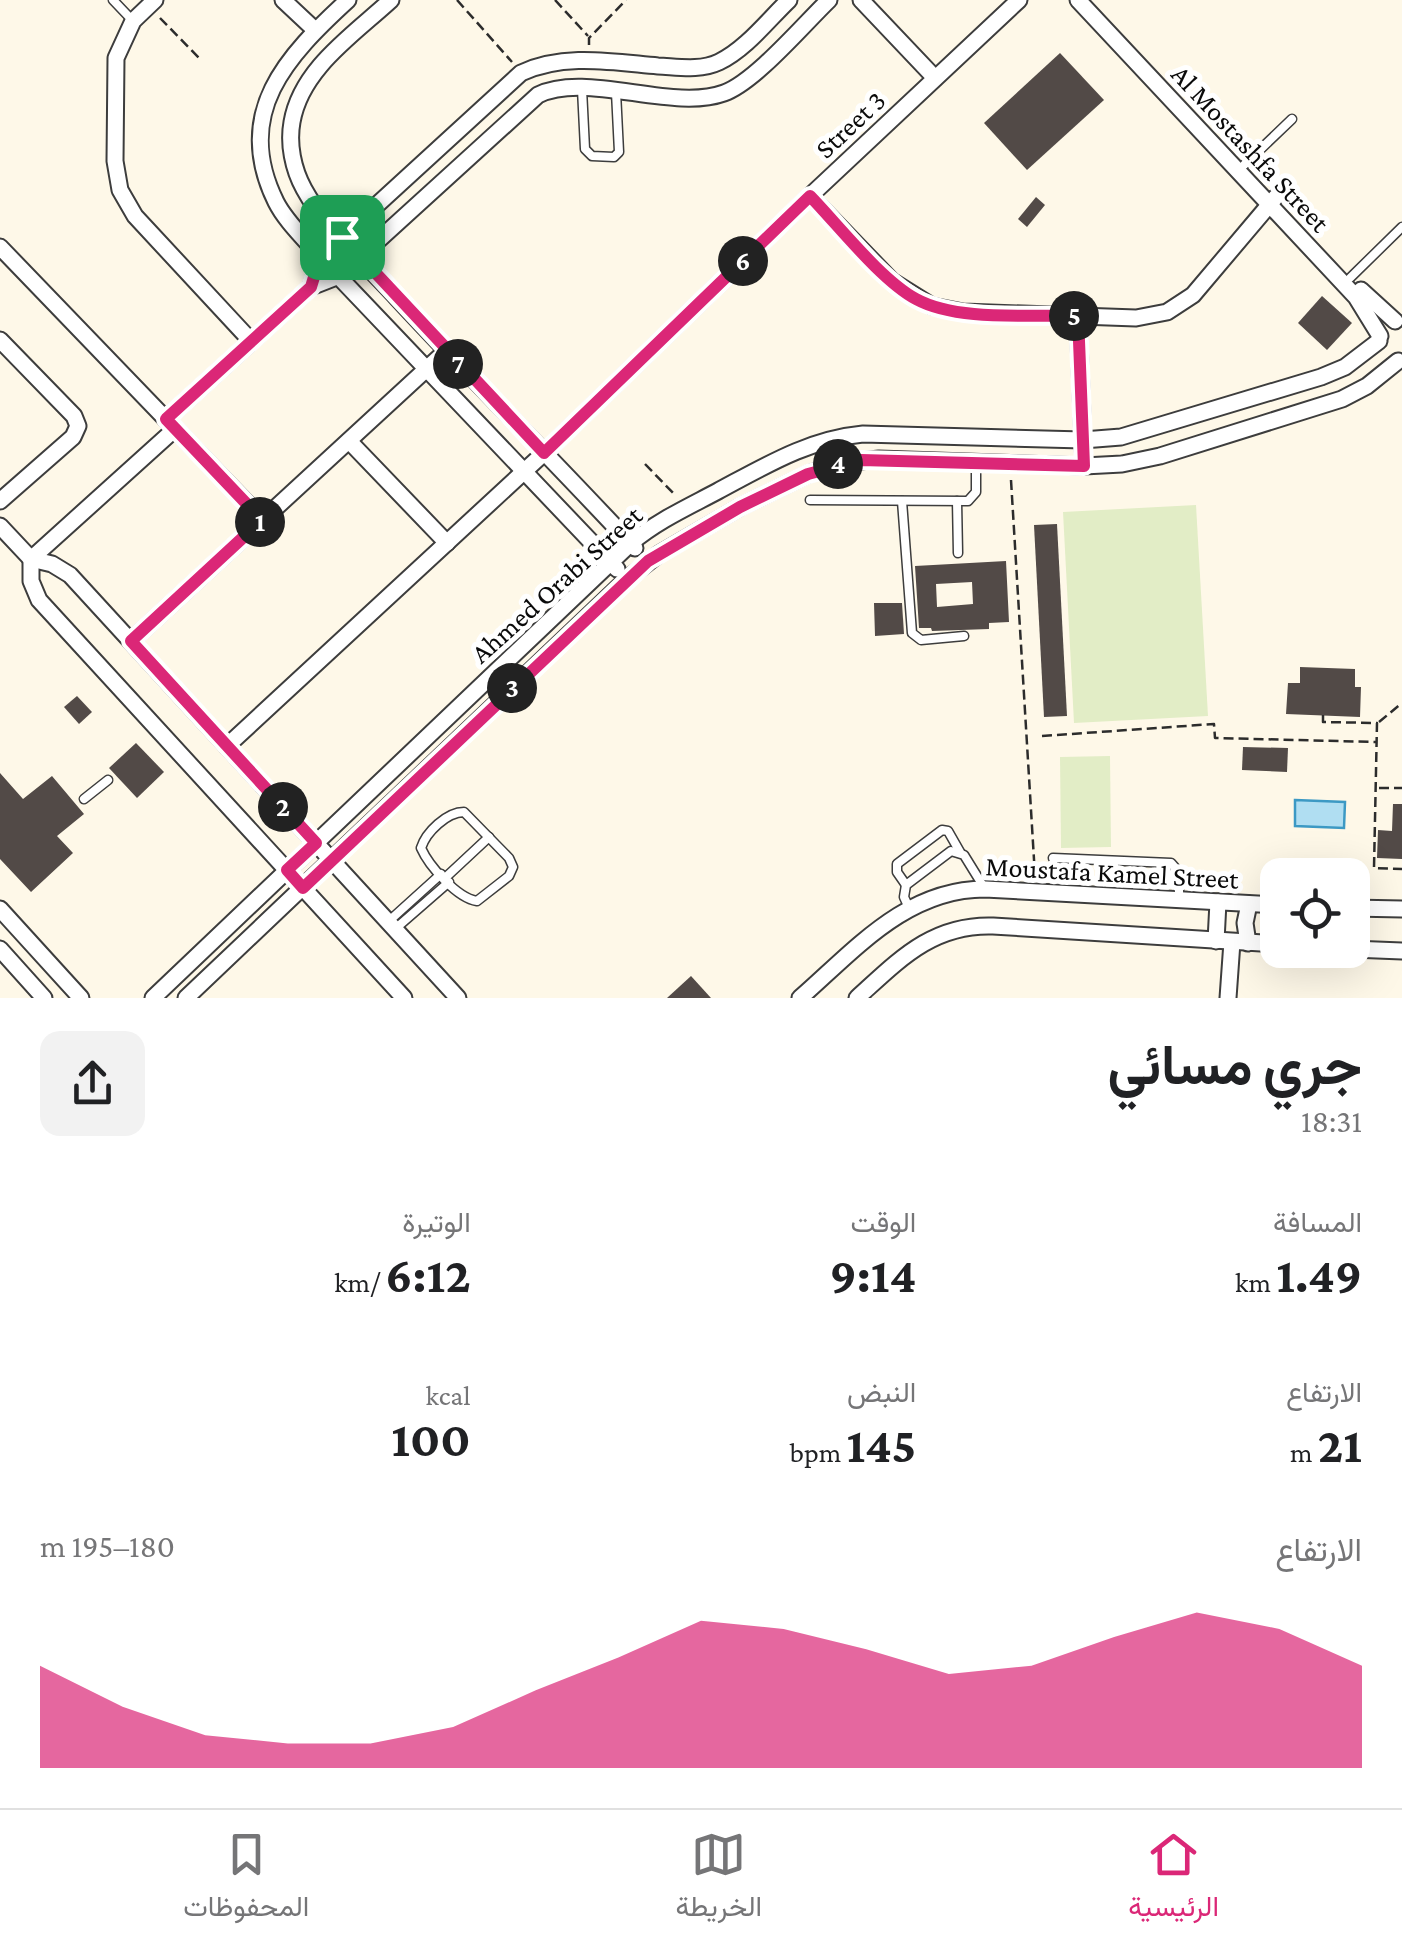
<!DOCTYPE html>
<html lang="ar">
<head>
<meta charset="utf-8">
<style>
  body { margin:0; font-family:"Crimson Pro",Vazirmatn,serif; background:#f2f2f2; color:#202124; direction:rtl; height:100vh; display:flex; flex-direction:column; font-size:38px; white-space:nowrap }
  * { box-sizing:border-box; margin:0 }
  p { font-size:32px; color:#757577 }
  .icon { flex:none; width:55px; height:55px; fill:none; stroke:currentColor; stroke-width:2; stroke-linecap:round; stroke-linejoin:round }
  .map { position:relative; height:998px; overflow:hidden; direction:ltr }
  .sheet { display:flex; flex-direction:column; background:#fff; flex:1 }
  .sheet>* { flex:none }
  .buttons { position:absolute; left:1260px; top:858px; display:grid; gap:20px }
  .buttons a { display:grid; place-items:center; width:110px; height:110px; border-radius:20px; background:#fff; box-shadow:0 10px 40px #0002; font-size:50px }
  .pin { position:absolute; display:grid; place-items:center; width:85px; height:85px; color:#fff; margin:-42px; border-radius:20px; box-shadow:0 5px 15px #0006 }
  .km { position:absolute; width:50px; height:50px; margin:-25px; border-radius:50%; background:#222; color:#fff; font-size:28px; line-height:50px; text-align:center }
  .round { display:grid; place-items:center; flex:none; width:105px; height:105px; border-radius:20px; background:#f2f2f2 }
  .headline { display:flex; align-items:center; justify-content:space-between; height:170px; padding:0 40px }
  h1 { font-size:55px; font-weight:700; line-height:75px }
  .stats { display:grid; grid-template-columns:repeat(3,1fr); gap:15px; height:170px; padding:10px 40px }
  .stats div { display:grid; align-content:center }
  .stats b { font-size:50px; font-weight:700 }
  .stats small { font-size:28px; font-weight:400 }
  .stats p { font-size:28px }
  .chart { height:280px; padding:20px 40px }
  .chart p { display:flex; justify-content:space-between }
  .chart svg { width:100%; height:180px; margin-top:10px; fill:#db2777; opacity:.7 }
  .menu { display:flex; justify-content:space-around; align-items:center; height:140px; border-top:2px solid #e0e0e0; background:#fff; font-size:28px; color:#757577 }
  .menu a { display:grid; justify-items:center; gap:5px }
  .menu .current { color:#db2777 }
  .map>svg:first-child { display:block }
  .pitch { fill:#e2edc6 }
  .water { fill:#b0def2; stroke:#3c99c4; stroke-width:2.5 }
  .building { fill:#524a47; fill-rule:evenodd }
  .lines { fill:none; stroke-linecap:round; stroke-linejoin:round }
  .lane-casing { stroke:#3d3d3d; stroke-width:11 }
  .street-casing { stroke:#3d3d3d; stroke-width:19 }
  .path { stroke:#2c2c2c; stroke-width:2.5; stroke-dasharray:10 5; stroke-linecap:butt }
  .lane { stroke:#fff; stroke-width:8 }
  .street { stroke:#fff; stroke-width:15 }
  .route-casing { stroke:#fff; stroke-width:20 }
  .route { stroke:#db2777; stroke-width:12 }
  .labels { text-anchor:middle; stroke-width:10; stroke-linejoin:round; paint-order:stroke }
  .street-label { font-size:28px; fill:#0a0a0a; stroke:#fff }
</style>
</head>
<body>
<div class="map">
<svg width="1402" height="998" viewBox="0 0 1402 998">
  <rect width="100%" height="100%" fill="#fef8e8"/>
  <g class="pitch">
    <path d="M1196,505L1208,716L1074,723L1063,512Z"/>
    <path d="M1110,756L1111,847L1061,848L1060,757Z"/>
  </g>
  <path class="water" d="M1295,800L1345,802L1344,828L1295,826Z"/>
  <g class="building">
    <path d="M1060,53L1104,100L1027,170L984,123Z"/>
    <path d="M1036,197L1045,205L1027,227L1018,219Z"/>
    <path d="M1322,296L1352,323L1327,350L1298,323Z"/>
    <path d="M1057,524L1067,716L1044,717L1034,525Z"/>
    <path d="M1006,561L1009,622L989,623V629L932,631L931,628H919L915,566ZM972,582L973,604L937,607L936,584Z"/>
    <path d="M874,603H902L904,634L875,636Z"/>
    <path d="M1300,667L1355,669V687H1361L1360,717L1286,714L1288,683H1300Z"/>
    <path d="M77,696L92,712L79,724L64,707Z"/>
    <path d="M136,743L164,772L137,798L109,768Z"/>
    <path d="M1243,747L1288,748L1287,772L1242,770Z"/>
    <path d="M0,773L23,799L52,776L84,814L57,836L73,853L31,892L0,859Z"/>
    <path d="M1393,804H1402V859L1377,858L1378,830L1392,831Z"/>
    <path d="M1287,864L1320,865V875H1287Z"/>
    <path d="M691,976L711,998H667Z"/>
  </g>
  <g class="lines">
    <g class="lane-casing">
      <g id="lane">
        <path d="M113,0L133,21"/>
        <path d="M582,89L585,149L592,156L614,157L619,152L616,92"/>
        <path d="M1244,165L1292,119"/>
        <path d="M1350,278L1402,227"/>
        <path d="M810,500L968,501L976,492V463"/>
        <path d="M902,501L912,633L921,640L964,636"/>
        <path d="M957,501L958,553"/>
        <path d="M84,799L108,780"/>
        <path d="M464,812L509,858L513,867L509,876L477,901C457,898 429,866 421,848C426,832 447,812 464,812Z"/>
        <path d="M1053,858L1171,863L1179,872V900"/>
        <path d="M445,878L489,837"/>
        <path d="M906,885L897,872V864L942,830L948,831L960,852"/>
        <path d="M909,908L904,897L906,885L951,851L964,855L985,889"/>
        <path d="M389,921L441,874"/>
        <path d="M395,929L449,882"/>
      </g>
    </g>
    <g class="street-casing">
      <g id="street">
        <path d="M155,0L133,21L116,58L115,161L120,190L135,216L251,341"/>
        <path d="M283,0L315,30"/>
        <path d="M348,0C287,56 232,113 276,202C286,222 306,240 320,257L617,569"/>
        <path d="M391,0C353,35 301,69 292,122C288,144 293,169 304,189C323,225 369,267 398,299C476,383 557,464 635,548"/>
        <path d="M861,0L935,78"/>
        <path d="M1078,0L1356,297L1380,336"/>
        <path d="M810,196L892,281L932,306L963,312L1136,318L1167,312L1193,295L1275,198"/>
        <path d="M0,247L263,520"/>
        <path d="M311,287L320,257L521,73C564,53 612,62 658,66C679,67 700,71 719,62C746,49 768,20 789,0"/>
        <path d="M1361,290L1395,321"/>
        <path d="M1078,316L1084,466"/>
        <path d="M0,340L74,416L78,426L73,437L0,501"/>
        <path d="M166,419L311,287L339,276L538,95C586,71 672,112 724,93C755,82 804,24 829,0"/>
        <path d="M349,441L447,543"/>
        <path d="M0,526L31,559L52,564L70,575L458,998"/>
        <path d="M31,559V581L39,600L404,998"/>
        <path d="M31,559L175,429"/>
        <path d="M131,641L446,351"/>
        <path d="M227,746L544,453L810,196L1019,0"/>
        <path d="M1352,908L1402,909"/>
        <path d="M0,909L81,998"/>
        <path d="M1216,941L1218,902"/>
        <path d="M1248,943L1245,923L1249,904"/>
        <path d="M0,949L44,998"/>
        <path d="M1352,949L1402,951"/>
        <path d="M153,998L631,543C657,521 688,507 718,491C765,466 809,439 863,434L1083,440L1121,437L1321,377L1345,367L1379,341"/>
        <path d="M186,998L627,579L659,554L740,507L808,474L842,463L879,459L1084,466L1122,464L1160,456L1342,399L1367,386L1398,361"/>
        <path d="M800,998C855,950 906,889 985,889L1278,905"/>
        <path d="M857,998C899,960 932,924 993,926L1278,944"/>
        <path d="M1228,998L1232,942"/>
      </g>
    </g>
    <g class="path">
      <path d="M457,0L512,62"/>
      <path d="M555,0L588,36"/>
      <path d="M160,18L200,59"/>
      <path d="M589,45V38L626,0"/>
      <path d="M645,464L675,495"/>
      <path d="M1011,480L1035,876"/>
      <path d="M1323,715V722L1377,723L1374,868L1402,869"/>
      <path d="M1379,722L1402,703"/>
      <path d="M1042,736L1214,724L1215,738L1377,742"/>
      <path d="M1379,788H1402"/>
    </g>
    <use href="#lane" class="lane"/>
    <use href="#street" class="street"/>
  </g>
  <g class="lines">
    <g class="route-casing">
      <path id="route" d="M810,196C839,226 881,280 916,299C958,322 1031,314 1078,316L1084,466L861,460L808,474L740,507L648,561L303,888L287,870L316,843L131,641L262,520L166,419L311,287L320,257L342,237L544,453Z"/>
    </g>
    <use href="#route" class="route"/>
  </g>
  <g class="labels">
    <g class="street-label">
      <text transform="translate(850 124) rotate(-43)" y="10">Street 3</text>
      <text transform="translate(1251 148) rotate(47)" y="10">Al Mostashfa Street</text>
      <text transform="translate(556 584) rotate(-42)" y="10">Ahmed Orabi Street</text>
      <text transform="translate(1112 872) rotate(3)" y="10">Moustafa Kamel Street</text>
    </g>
  </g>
</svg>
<div class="buttons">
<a><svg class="icon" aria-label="locate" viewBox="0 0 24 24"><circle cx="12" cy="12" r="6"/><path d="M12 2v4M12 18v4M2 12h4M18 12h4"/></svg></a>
</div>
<div class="pin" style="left:342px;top:237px;background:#1e9e55"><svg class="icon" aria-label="arrive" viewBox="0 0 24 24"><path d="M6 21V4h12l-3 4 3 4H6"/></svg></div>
<b class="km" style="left:260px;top:522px">1</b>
<b class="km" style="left:283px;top:807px">2</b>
<b class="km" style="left:512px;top:688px">3</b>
<b class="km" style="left:838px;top:464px">4</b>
<b class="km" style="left:1074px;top:316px">5</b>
<b class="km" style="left:743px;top:261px">6</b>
<b class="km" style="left:458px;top:364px">7</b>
</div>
<section class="sheet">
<div class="headline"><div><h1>جري مسائي</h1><p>18:31</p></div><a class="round"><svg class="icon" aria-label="share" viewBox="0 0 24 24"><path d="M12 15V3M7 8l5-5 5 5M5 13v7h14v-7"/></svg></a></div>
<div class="stats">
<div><p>المسافة</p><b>1.49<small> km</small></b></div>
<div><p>الوقت</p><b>9:14</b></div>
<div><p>الوتيرة</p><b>6:12<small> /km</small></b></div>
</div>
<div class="stats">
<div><p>الارتفاع</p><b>21<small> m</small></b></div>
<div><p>النبض</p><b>145<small> bpm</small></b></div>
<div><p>kcal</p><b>100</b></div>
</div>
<div class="chart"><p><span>الارتفاع</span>180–195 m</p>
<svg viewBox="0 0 160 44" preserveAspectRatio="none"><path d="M0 44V19L10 29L20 36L30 38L40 38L50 34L60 25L70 17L80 8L90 10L100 15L110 21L120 19L130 12L140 6L150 10L160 19V44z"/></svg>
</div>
</section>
<nav class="menu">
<a class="current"><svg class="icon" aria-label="home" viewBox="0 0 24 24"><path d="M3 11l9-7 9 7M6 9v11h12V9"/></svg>الرئيسية</a>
<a><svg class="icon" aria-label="map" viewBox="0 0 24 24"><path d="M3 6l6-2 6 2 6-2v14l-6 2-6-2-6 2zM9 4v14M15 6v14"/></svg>الخريطة</a>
<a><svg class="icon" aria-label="saved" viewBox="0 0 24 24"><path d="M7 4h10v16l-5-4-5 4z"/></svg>المحفوظات</a>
</nav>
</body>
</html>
